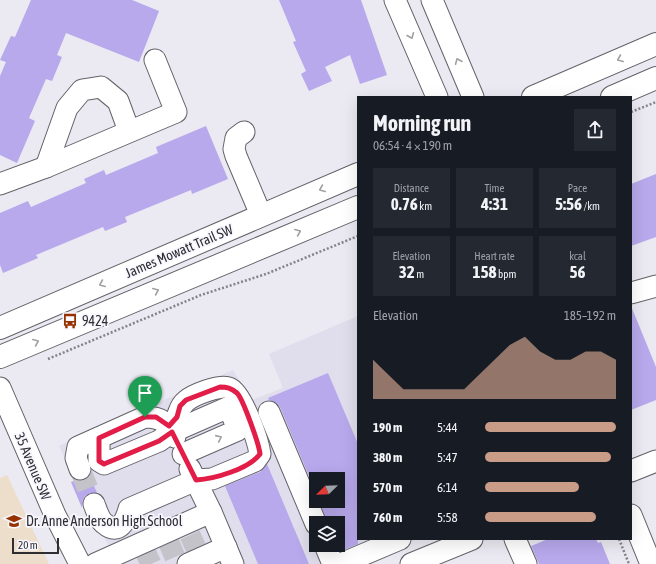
<!DOCTYPE html>
<html lang="en">
<head>
<meta charset="utf-8">
<style>
  body { margin:0; font-family:"Asap Condensed",sans-serif; background:#242831; color:#f1f3f6; height:100vh; display:flex; flex-direction:column; font-size:15px; white-space:nowrap }
  * { box-sizing:border-box; margin:0 }
  p { font-size:13px; color:#9ea1a6 }
  .icon { flex:none; width:22px; height:22px; fill:none; stroke:currentColor; stroke-width:2; stroke-linecap:round; stroke-linejoin:round }
  .map { position:relative; flex:1; overflow:hidden }
  .panel { position:absolute; left:357px; top:96px; width:275px; height:444px; display:flex; flex-direction:column; background:#171b24; border-radius:0px; box-shadow:0 4px 16px #0002 }
  .panel>* { flex:none }
  .needle { width:26px; rotate:247deg }
  .fabs { position:absolute; left:309px; top:472px; display:grid; gap:8px }
  .fabs a { display:grid; place-items:center; width:36px; height:36px; border-radius:0px; background:#171b24; box-shadow:0 4px 16px #0002; font-size:20px }
  .scale { position:absolute; left:12px; bottom:10px; width:47px; box-sizing:border-box; padding-left:4px; border:2px solid #2e2d30; border-top:0; font-size:11px; line-height:14px; white-space:nowrap; color:#2e2d30; -webkit-text-stroke:3px #f8f6fe; paint-order:stroke }
  .pin { position:absolute; display:grid; place-items:center; width:34px; height:34px; color:#fff; margin:-41px -17px; border-radius:50% 50% 50% 0; rotate:-45deg; box-shadow:0 0 4px #0007 }
  .pin .icon { rotate:45deg }
  .round { display:grid; place-items:center; flex:none; width:42px; height:42px; border-radius:0px; background:#242831 }
  .head { display:flex; align-items:center; justify-content:space-between; height:68px; padding:0 16px }
  h1 { font-size:22px; font-weight:700; line-height:30px }
  .figures { display:grid; grid-template-columns:repeat(3,1fr); gap:6px; height:68px; padding:4px 16px }
  .figures div { display:grid; align-content:center; border-radius:0px; background:#242831; text-align:center }
  .figures b { font-size:17px; font-weight:700 }
  .figures small { font-size:11px; font-weight:400 }
  .figures p { font-size:11px }
  .chart { height:112px; padding:8px 16px }
  .chart p { display:flex; justify-content:space-between }
  .chart svg { width:100%; height:72px; margin-top:4px; fill:#c89c87; opacity:.7 }
  ul { padding:0 16px; list-style:none; font-size:13px }
  li { display:grid; grid-template-columns:64px 48px 1fr; align-items:center; height:30px }
  li i { height:10px; border-radius:5px; background:#c89c87 }
  .map>svg:first-child { display:block }
  .built { fill:#e0ddec; fill-rule:evenodd }
  .education { fill:#ecdecb }
  .building { fill:#b8a8ec }
  .lines { fill:none; stroke-linecap:round; stroke-linejoin:round }
  .minor-tunnel { stroke:#c5c3ca; stroke-width:21; stroke-dasharray:21 10; stroke-linecap:butt }
  .minor-casing { stroke:#646269; stroke-width:23 }
  .major-casing { stroke:#646269; stroke-width:24 }
  .path { stroke:#848388; stroke-width:2.5; stroke-dasharray:2 2; stroke-linecap:butt }
  .minor { stroke:#fff; stroke-width:21 }
  .major { stroke:#fff; stroke-width:22 }
  .oneway { stroke:#a1a0a2 }
  .route-casing { stroke:#fff; stroke-width:8 }
  .route { stroke:#e11d48; stroke-width:5 }
  .labels { text-anchor:middle; stroke-width:3.5; stroke-linejoin:round; paint-order:stroke }
  .street-label { font-size:14px; fill:#2e2d30; stroke:#f8f6fe }
  .poi-label { font-size:14px; fill:#2e2d30; stroke:#f8f6fe; text-anchor:start }
</style>
</head>
<body>
<div class="map">
<svg width="656" height="564" viewBox="0 0 656 564">
  <rect width="100%" height="100%" fill="#ebe9f1"/>
  <path class="built" d="M358,316V539H416L357,564H119L87,506L59,446L233,370L252,400L283,388L269,354ZM316,479H338V501H316ZM316,523H338V545H316Z"/>
  <path class="education" d="M7,475L49,564H0V478Z"/>
  <g class="building">
    <path d="M31,0H132L159,11L139,62L66,33L57,55L62,57L52,81L46,79L29,118L35,121L17,163L0,155V76L6,62L0,60L11,36L15,37Z"/>
    <path d="M279,0H361L387,75L360,84L350,55L325,67L332,81L309,91L301,74L306,71L293,42L296,41Z"/>
    <path d="M206,126L228,179L192,194L191,190L125,217L127,222L105,231L103,227L36,255L38,258L3,273L0,265V213L28,201L31,207L86,183L84,179L104,170L106,175L158,153L156,147Z"/>
    <path d="M656,174V237L631,246V184Z"/>
    <path d="M631,306L656,367V400L631,410Z"/>
    <path d="M328,373L358,444V544L341,551L338,545V523H328L319,501H338V479H316V493L280,407L277,403L269,400L268,398Z"/>
    <path d="M267,464L309,564H258L225,486L260,472Z"/>
    <path d="M90,476L97,493H90L85,496L82,502V508L71,482L77,480H84Z"/>
    <path d="M548,539H596L598,543L601,542L610,564H539L531,546Z"/>
  </g>
  <g class="lines">
    <g class="minor-tunnel">
      <path d="M80,469L94,504"/>
      <path d="M190,535L196,548"/>
      <path d="M169,543L175,557"/>
      <path d="M146,553L151,564"/>
    </g>
    <g class="minor-casing">
      <g id="minor">
        <path d="M395,0L437,97"/>
        <path d="M432,0L473,97"/>
        <path d="M244,132L236,138L234,149L236,156L261,215"/>
        <path d="M46,167L67,108L82,90L101,87L118,101L129,131"/>
        <path d="M0,184L46,167L176,112L155,60"/>
        <path d="M631,293L656,286"/>
        <path d="M0,388L55,515L80,564"/>
        <path d="M269,412L316,524"/>
        <path d="M99,438V461L104,464L159,441L172,432L229,407L238,430L183,454"/>
        <path d="M80,469L76,458L78,447L145,417C162,417 168,423 175,437"/>
        <path d="M190,469L211,512"/>
        <path d="M631,471L656,461"/>
        <path d="M94,504C97,511 99,520 105,524C119,536 126,520 129,509L196,480L212,479L255,461L260,454C258,440 242,393 229,388C220,384 193,395 186,401C180,406 180,410 177,417C175,420 171,423 169,426"/>
        <path d="M631,515L651,564"/>
        <path d="M515,539L526,564"/>
        <path d="M325,545L333,564"/>
        <path d="M95,564L211,512L233,564"/>
        <path d="M188,564L226,547"/>
        <path d="M341,564L400,539"/>
        <path d="M411,564L472,539"/>
      </g>
    </g>
    <g class="major-casing">
      <g id="major">
        <path d="M533,97L656,44"/>
        <path d="M612,97L656,78"/>
        <path d="M0,328L358,174"/>
        <path d="M0,357L358,207"/>
      </g>
    </g>
    <g class="path">
      <path d="M631,112L656,102"/>
      <path d="M48,359L201,295L266,274L358,236"/>
      <path d="M619,539L629,564"/>
    </g>
    <use href="#minor" class="minor"/>
    <use href="#major" class="major"/>
  </g>
  <defs><path id="oneway-chevron" d="M-2-3.5L2.5 0L-2 3.5" fill="none" stroke-width="1.6" stroke-linecap="round" stroke-linejoin="round"/></defs>
  <g class="oneway">
    <use href="#oneway-chevron" transform="translate(411 36) rotate(67)"/>
    <use href="#oneway-chevron" transform="translate(620 59) rotate(157)"/>
    <use href="#oneway-chevron" transform="translate(458 61) rotate(-113)"/>
    <use href="#oneway-chevron" transform="translate(322 189) rotate(157)"/>
    <use href="#oneway-chevron" transform="translate(298 232) rotate(-23)"/>
    <use href="#oneway-chevron" transform="translate(102 284) rotate(157)"/>
    <use href="#oneway-chevron" transform="translate(156 291) rotate(-23)"/>
    <use href="#oneway-chevron" transform="translate(36 342) rotate(-23)"/>
    <use href="#oneway-chevron" transform="translate(219 438) rotate(-24)"/>
  </g>
  <g class="lines">
    <g class="route-casing">
      <path id="route" d="M220,387C227,387 231,388 237,393C243,399 259,444 260,454C249,469 214,479 196,480L172,432L159,441L104,464L99,461V438L145,417H156L169,426L177,417L180,406L186,400Z"/>
    </g>
    <use href="#route" class="route"/>
  </g>
  <defs>
    <g id="bus-bare" transform="scale(1.2)"><path d="M-5-6H5V4H4V6H2V4H-2V6H-4V4H-5ZM-3.5-4V0h7V-4ZM-3.5 1.2v1.5H-2V1.2ZM2 1.2v1.5H3.5V1.2Z" fill="#963200" stroke="#f8f6fe" stroke-width="2.5" paint-order="stroke"/></g>
    <g id="school-bare" transform="scale(1.2)"><path d="M0-5L7-2L0 1L-7-2ZM-4 1L0 2.5L4 1V4Q0 6-4 4Z" fill="#963200" stroke="#f8f6fe" stroke-width="2.5" paint-order="stroke"/></g>
  </defs>
  <g fill-rule="evenodd">
    <use href="#bus-bare" x="70" y="321"/>
    <use href="#school-bare" x="14" y="521"/>
  </g>
  <g class="labels">
    <g class="street-label">
      <text transform="translate(179 251) rotate(-23)" y="5">James Mowatt Trail SW</text>
      <text transform="translate(33 466) rotate(67)" y="5">35 Avenue SW</text>
    </g>
    <g class="poi-label">
      <text x="82" y="326">9424</text>
      <text x="26" y="526">Dr. Anne Anderson High School</text>
    </g>
  </g>
</svg>
<div class="fabs">
<a><svg class="needle" viewBox="-14 -14 28 28"><path d="M0-13l5 13h-10z" fill="#e53935"/><path d="M0 13l5-13h-10z" fill="#9ea1a6"/></svg></a>
<a><svg class="icon" aria-label="layers" viewBox="0 0 24 24"><path d="M12 4l9 5-9 5-9-5zM3 14l9 5 9-5"/></svg></a>
</div>
<div class="scale">20 m</div>
<div class="pin" style="left:145px;top:417px;background:#1e9e55"><svg class="icon" aria-label="arrive" viewBox="0 0 24 24"><path d="M6 21V4h12l-3 4 3 4H6"/></svg></div>
<section class="panel">
<div class="head"><div><h1>Morning run</h1><p>06:54 · 4 × 190 m</p></div><a class="round"><svg class="icon" aria-label="share" viewBox="0 0 24 24"><path d="M12 15V3M7 8l5-5 5 5M5 13v7h14v-7"/></svg></a></div>
<div class="figures">
<div><p>Distance</p><b>0.76<small> km</small></b></div>
<div><p>Time</p><b>4:31</b></div>
<div><p>Pace</p><b>5:56<small> /km</small></b></div>
</div>
<div class="figures">
<div><p>Elevation</p><b>32<small> m</small></b></div>
<div><p>Heart rate</p><b>158<small> bpm</small></b></div>
<div><p>kcal</p><b>56</b></div>
</div>
<div class="chart"><p><span>Elevation</span>185–192 m</p>
<svg viewBox="0 0 160 44" preserveAspectRatio="none"><path d="M0 44V20L10 29L20 38L30 38L40 38L50 38L60 38L70 29L80 20L90 11L100 6L110 15L120 20L130 20L140 15L150 15L160 20V44z"/></svg>
</div>
<ul>
<li><b>190 m</b>5:44<i style="width:100%"></i></li>
<li><b>380 m</b>5:47<i style="width:96%"></i></li>
<li><b>570 m</b>6:14<i style="width:72%"></i></li>
<li><b>760 m</b>5:58<i style="width:85%"></i></li>
</ul>
</section>
</div>
</body>
</html>
